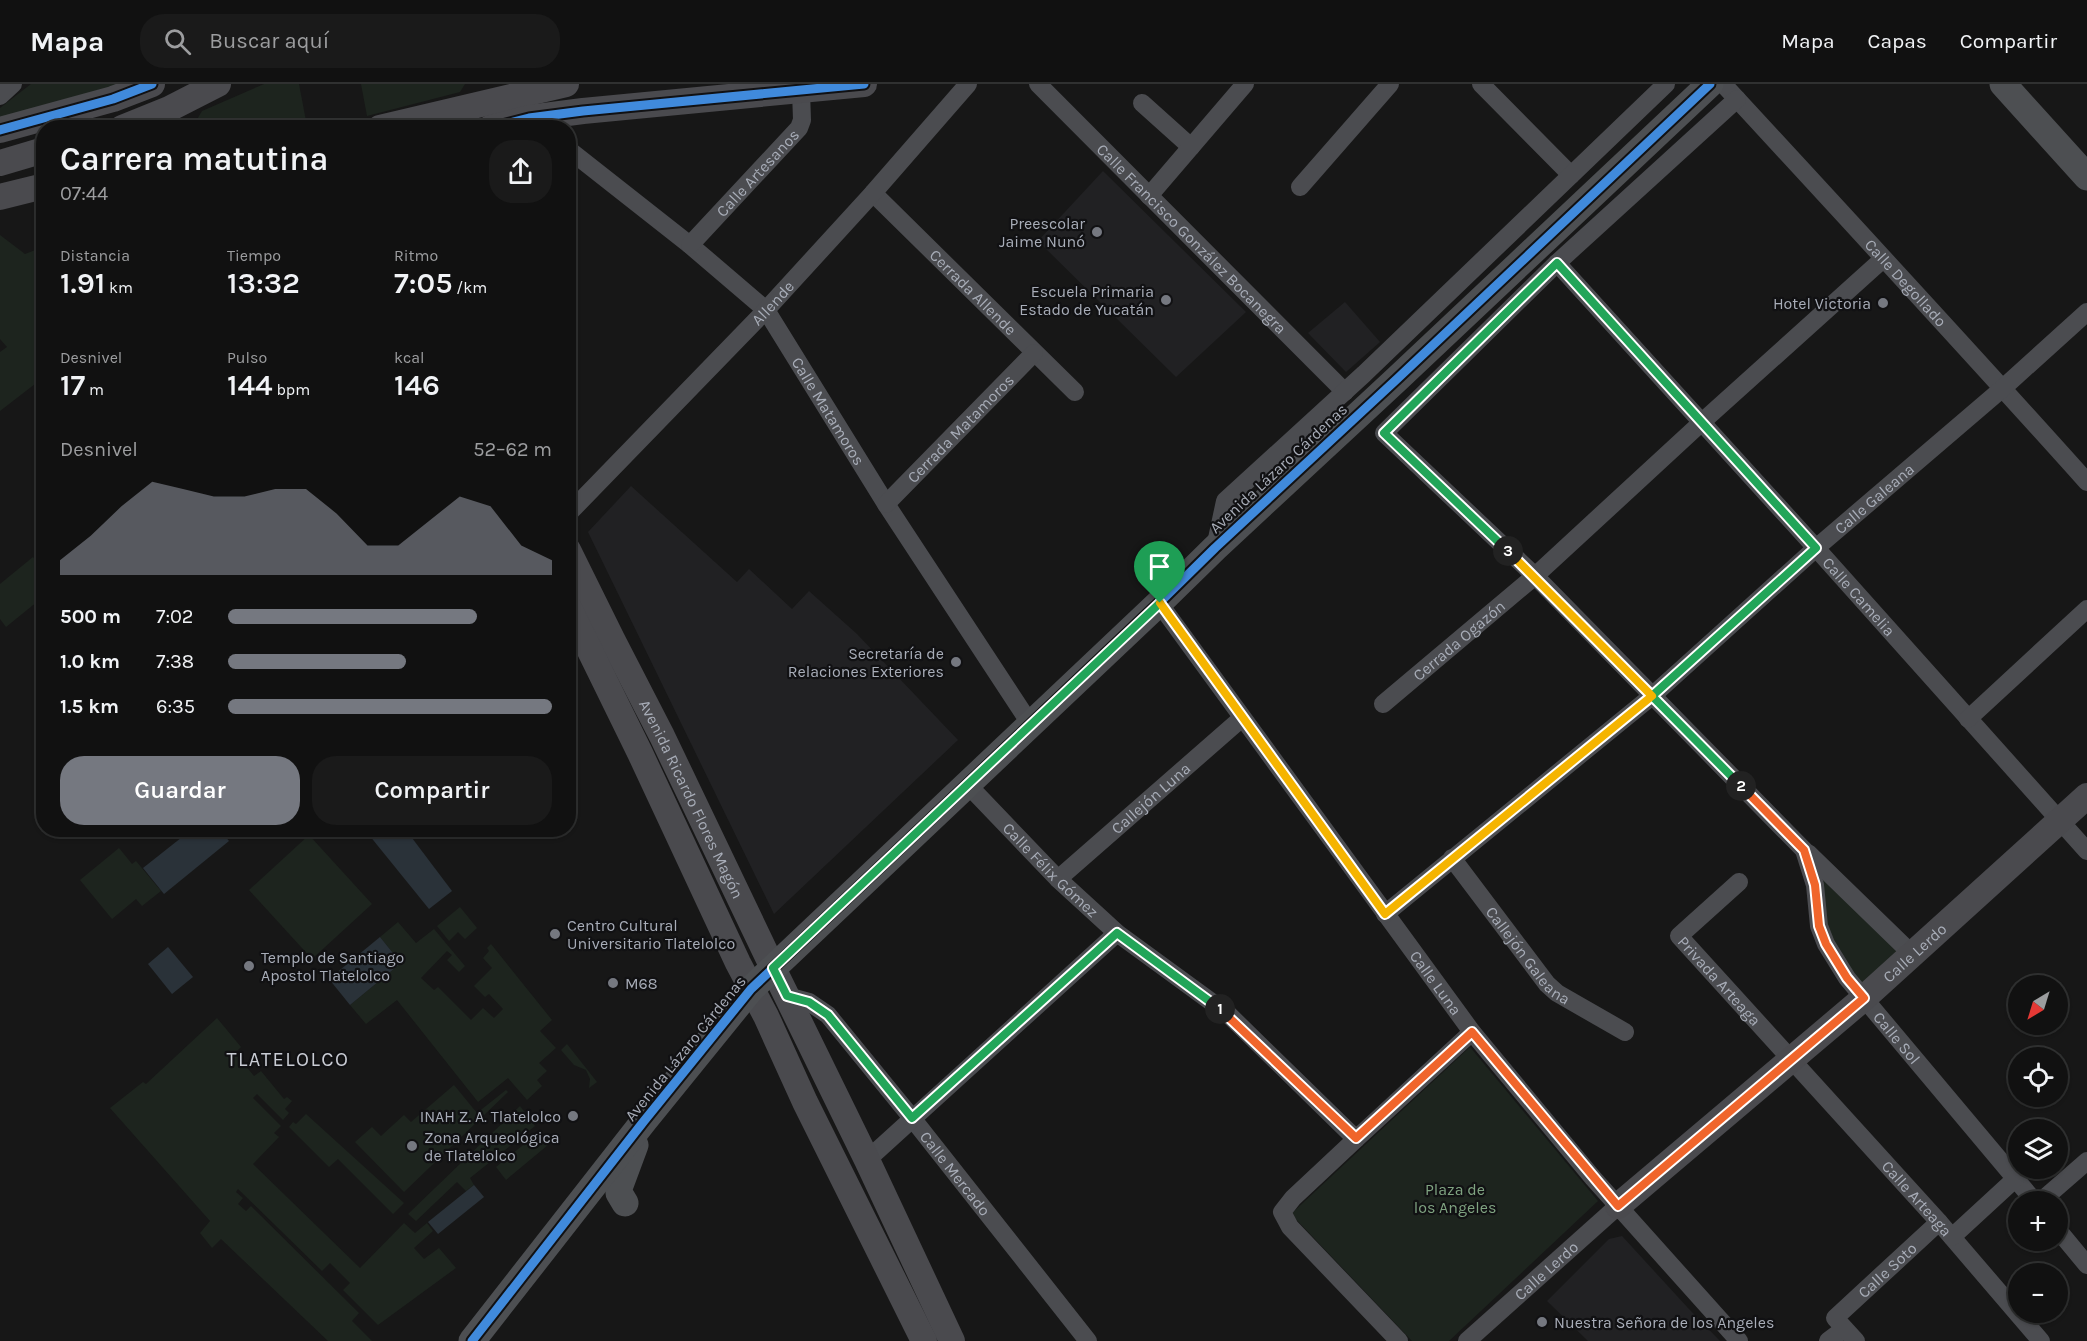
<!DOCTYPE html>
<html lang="es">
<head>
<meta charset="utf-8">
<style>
  body { margin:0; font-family:Karla,sans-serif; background:#1a1a1a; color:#f1f3f6; height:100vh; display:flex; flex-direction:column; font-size:22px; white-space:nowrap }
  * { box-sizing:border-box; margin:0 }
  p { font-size:20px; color:#9c9d9f }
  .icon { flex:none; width:33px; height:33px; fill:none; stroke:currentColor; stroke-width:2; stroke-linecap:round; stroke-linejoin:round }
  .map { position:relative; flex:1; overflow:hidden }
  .drawer { position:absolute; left:36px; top:36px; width:540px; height:717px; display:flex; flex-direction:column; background:#111; border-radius:24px; box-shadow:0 2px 4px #0004,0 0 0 2px #303131 }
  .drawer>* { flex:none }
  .needle { width:39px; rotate:218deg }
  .fabs { position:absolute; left:2008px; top:891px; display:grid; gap:12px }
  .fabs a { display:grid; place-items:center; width:60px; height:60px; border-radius:50%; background:#111; box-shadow:0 2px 4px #0004,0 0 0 2px #303131; font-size:30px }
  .pin { position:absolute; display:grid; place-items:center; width:51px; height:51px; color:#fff; margin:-62px -26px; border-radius:50% 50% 50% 0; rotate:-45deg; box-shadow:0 0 6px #0007 }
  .pin .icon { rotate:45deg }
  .km { position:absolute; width:30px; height:30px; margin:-15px; border-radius:50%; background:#222; color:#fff; font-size:16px; line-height:30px; text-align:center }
  .round { display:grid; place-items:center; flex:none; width:63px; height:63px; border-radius:24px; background:#1a1a1a }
  .summary { display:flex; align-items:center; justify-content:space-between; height:102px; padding:0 24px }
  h1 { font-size:33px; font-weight:600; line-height:45px }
  .metrics { display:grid; grid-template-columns:repeat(3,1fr); gap:9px; height:102px; padding:6px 24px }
  .metrics div { display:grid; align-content:center }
  .metrics b { font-size:30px; font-weight:600 }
  .metrics small { font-size:16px; font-weight:400 }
  .metrics p { font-size:16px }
  .chart { height:168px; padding:12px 24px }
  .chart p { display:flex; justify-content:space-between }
  .chart svg { width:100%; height:108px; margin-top:6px; fill:#757880; opacity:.7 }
  .action { display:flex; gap:12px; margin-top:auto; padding:12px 24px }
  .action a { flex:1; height:69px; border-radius:24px; background:#757880; color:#fff; font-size:24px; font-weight:600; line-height:69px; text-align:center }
  .action a+a { background:#1a1a1a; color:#f1f3f6 }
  ul { padding:0 24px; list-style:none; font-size:20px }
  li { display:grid; grid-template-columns:96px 72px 1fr; align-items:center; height:45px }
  li i { height:15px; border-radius:8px; background:#757880 }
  header { display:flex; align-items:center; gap:36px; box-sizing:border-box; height:84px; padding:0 30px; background:#111; border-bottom:2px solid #303131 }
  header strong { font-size:28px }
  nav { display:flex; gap:33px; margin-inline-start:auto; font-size:21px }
  .search { width:420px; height:54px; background:#1a1a1a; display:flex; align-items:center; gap:15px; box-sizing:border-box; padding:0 21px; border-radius:24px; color:#9c9d9f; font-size:22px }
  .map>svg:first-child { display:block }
  .built { fill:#212123 }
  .green { fill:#1d241e }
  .water { fill:#2a3239 }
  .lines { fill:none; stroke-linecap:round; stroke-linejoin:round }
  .street { stroke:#4b4c50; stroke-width:18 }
  .secondary { stroke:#4a4a4e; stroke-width:26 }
  .primary { stroke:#4d4f52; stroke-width:27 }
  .cycleway-casing { stroke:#111113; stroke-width:13 }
  .cycleway { stroke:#408adc; stroke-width:9 }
  .split-1-casing { stroke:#fff; stroke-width:12 }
  .split-2-casing { stroke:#fff; stroke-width:12 }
  .split-3-casing { stroke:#fff; stroke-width:12 }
  .split-4-casing { stroke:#fff; stroke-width:12 }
  .split-1 { stroke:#22a559; stroke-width:8 }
  .split-2 { stroke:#f0652b; stroke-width:8 }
  .split-3 { stroke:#22a559; stroke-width:8 }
  .split-4 { stroke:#f5b400; stroke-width:8 }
  .poi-dot { fill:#757880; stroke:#111113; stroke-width:2 }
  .labels { text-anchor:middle; stroke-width:4.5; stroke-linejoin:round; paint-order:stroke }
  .street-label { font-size:16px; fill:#a8adb8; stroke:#111113 }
  .poi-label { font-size:16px; fill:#a8adb8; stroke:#111113; text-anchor:end }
  .park-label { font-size:16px; fill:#7fa381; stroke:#111113 }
  .quarter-label { font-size:20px; letter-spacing:1.5px; fill:#c9ccd4; stroke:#111113 }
</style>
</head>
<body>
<header>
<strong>Mapa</strong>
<div class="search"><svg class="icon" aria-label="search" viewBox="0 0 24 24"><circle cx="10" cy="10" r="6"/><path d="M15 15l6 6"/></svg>Buscar aquí</div>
<nav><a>Mapa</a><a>Capas</a><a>Compartir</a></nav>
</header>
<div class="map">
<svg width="2087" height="1257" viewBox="0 0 2087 1257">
  <rect width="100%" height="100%" fill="#171717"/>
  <g class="built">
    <path d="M1103,87L1246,228L1176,293L1038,157Z"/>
    <path d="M1345,218L1380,258L1346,288L1308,249Z"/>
    <path d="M631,402L737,498L749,485L792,525L809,507L857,550L958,656L774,830L588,448Z"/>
    <path d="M1622,1152L1688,1224L1720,1257H1588L1547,1217L1609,1155Z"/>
  </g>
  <g class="green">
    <path d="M31,0H120L0,34V24Z"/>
    <path d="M264,0H299L307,42L198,43L196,37L202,27Z"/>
    <path d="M361,0H465L460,8L367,32Z"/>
    <path d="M0,151L25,170L43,163L44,293L0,327V268L7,263L0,255Z"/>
    <path d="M33,473L43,485V513L6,543L0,535V500Z"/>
    <path d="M309,751L372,820L312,875L249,806Z"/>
    <path d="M119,764L132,780L136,777L161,807L142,822L136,815L112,835L80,796Z"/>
    <path d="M1824,789L1902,868L1859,904L1829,860L1819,806Z"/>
    <path d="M460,823L477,844L465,855L458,848L449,857L437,842Z"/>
    <path d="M398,838L416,859L434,845L465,882L459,888L447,876L452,871L447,867L421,894L434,906L438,903L471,936L483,924L494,934L503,925L489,910L485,913L474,902L492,884L483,874L489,867L487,864L491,860L552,936L540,947L556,964L539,979L547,987L537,996L542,1002L527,1016L508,994L478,1018L397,916L366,940L350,921L401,879L380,853Z"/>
    <path d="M217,934L241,963L235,969L254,992L261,987L284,1015L287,1013L292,1017L285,1025L289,1029L283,1036L257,1010L253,1014L281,1042L274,1049L279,1053L253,1080L360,1184L404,1139L415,1149L427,1139L433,1147L414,1164L424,1175L439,1164L456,1184L378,1241L343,1206L350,1199L330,1179L322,1187L238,1105L236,1108L243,1114L238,1120L246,1127L251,1122L359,1229L352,1237L372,1257H328L221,1155L212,1164L200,1149L210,1137L110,1024L143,998L146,1000Z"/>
    <path d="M567,960L597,998L589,1004L590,995L586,986L574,981L561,966Z"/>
    <path d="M1470,963L1598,1117L1449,1257H1412L1291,1130Z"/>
    <path d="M454,1001L477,1029L506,1006L508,1008L404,1108L355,1058L372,1043L381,1052L404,1031L411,1038Z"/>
    <path d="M520,1022L535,1042L470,1094L474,1101L466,1107L457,1098L416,1137L408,1130Z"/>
    <path d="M306,1030L404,1119L393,1130L338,1075L329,1083L289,1043L293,1038L296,1040Z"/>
    <path d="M538,1049L548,1061L506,1096L496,1083Z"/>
  </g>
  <g class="water">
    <path d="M191,746H220L229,757L164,810L143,784Z"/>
    <path d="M365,746H406L452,807L429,825Z"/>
    <path d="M380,853L401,879L350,921L329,895Z"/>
    <path d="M168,863L193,893L172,910L148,880Z"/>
    <path d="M474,1101L484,1113L438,1150L428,1138Z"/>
  </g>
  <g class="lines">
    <g class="street">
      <path id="s1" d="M1038,0L1345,308"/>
      <path d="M1481,0L1571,91"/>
      <path id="s2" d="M1723,0C1845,132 1967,264 2087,398"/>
      <path d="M0,12L13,0"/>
      <path id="s3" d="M1737,15L1557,179L1384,349L1535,492L1804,766L1815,801L1819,842L1826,860L1847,894L2035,1118"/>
      <path d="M1142,19L1191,63"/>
      <path id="s4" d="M568,65L690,161L766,226L886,420L1031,641"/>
      <path d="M1300,103L1390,0"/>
      <path id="s5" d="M873,109L1075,308"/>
      <path d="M1149,112L1245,0"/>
      <path id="s6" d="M690,161L799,44L802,36L801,7"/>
      <path id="s7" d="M1557,179L1816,464L2087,767"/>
      <path id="s8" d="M886,420L1034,269"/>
      <path id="s9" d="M568,430L766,226L873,109L968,0"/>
      <path d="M1215,464L1225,417L1364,290L1666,0"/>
      <path id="s10" d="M1159,519L1472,948L1593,1094L1739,1257"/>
      <path id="s11" d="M1383,620L1535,492L1702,338L1883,175"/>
      <path d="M1968,635L2087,525"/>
      <path id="s12" d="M967,700L1058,795L1117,849L1228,930L1356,1055"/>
      <path d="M1808,769L1912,870"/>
      <path id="s13" d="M1452,774L1547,900L1557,909L1625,948"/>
      <path id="s14" d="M1058,795L1242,634"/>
      <path id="s15" d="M1739,798L1679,852L1939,1138L2041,1257"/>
      <path id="s16" d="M1385,830L1652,612L1816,464L2003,304L2087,228"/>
      <path id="s17" d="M787,912L809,918L828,931L912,1034L1088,1257"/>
      <path d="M867,1076L1117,849"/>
      <path d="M2040,1118L2087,1077"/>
      <path d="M2058,1146L2087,1181"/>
      <path d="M1952,1153L2015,1095"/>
      <path d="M1399,1257L1290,1143L1282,1128L1293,1114L1356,1055L1472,948"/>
      <path id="s18" d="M1467,1257L1618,1122"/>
      <path d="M1828,1257L1844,1245"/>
      <path id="s19" d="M1856,1257L1835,1234L1939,1138"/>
    </g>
    <g class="secondary">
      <path d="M122,44L169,25L218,0"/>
      <path d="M380,44L566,0"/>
      <path d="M490,44L529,34L583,27L864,0"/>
      <path d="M0,46L113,15L152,0"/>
      <path d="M0,79L44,66"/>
      <path d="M0,113L44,102"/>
      <path id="s20" d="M568,466L612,555L662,652L773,884L867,1076L952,1257"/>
      <path d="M568,522L640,669L738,879L766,932L805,1018L924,1257"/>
      <path id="s21" d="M1618,1122L1864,914L2087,712"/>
    </g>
    <g class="primary">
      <path d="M2003,0L2087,93"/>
      <path d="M625,1119L619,1109V1104L635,1061"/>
      <path d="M472,1257L644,1037L751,905L1159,519L1215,464L1397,295L1710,0"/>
    </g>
    <g class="cycleway-casing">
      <g id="cycleway">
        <path d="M490,44L529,34L583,27L864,0"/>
        <path d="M0,46L113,15L152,0"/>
        <path d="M472,1257L644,1037L751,905L1159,519L1215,464L1397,295L1710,0"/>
      </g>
    </g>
    <use href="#cycleway" class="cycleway"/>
  </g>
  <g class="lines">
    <g class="split-1-casing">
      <path id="split-1" d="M1160,519L773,884L787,912L809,918L828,931L912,1034L1117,849L1220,925"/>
    </g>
    <g class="split-2-casing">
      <path id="split-2" d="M1220,925L1356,1054L1472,948L1618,1122L1864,914L1847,894L1826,860L1819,842L1815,801L1804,766L1741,702"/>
    </g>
    <g class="split-3-casing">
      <path id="split-3" d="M1508,467L1384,349L1557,179L1816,464L1652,612L1741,702"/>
    </g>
    <g class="split-4-casing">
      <path id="split-4" d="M1160,519L1385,830L1652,612L1508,467"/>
    </g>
    <use href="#split-1" class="split-1"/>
    <use href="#split-2" class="split-2"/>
    <use href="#split-3" class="split-3"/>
    <use href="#split-4" class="split-4"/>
  </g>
  <g class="poi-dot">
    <circle cx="1097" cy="148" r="6"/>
    <circle cx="1166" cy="216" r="6"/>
    <circle cx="1883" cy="219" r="6"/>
    <circle cx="956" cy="578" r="6"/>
    <circle cx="555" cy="850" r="6"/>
    <circle cx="249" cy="882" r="6"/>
    <circle cx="613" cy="899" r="6"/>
    <circle cx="573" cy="1032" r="6"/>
    <circle cx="412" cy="1062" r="6"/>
    <circle cx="1542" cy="1238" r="6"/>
  </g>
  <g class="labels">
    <g class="street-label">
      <text dy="6" stroke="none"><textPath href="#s6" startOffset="99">Calle Artesanos</textPath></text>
      <text dy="6" stroke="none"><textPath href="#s1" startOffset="218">Calle Francisco González Bocanegra</textPath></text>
      <text dy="6" stroke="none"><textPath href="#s2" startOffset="270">Calle Degollado</textPath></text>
      <text dy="6" stroke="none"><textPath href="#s5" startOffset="141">Cerrada Allende</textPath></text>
      <text dy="6" stroke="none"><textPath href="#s9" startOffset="294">Allende</textPath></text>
      <text dy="6" stroke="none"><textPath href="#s4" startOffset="374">Calle Matamoros</textPath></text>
      <text dy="6" stroke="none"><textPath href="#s8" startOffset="106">Cerrada Matamoros</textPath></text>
      <text transform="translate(1278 384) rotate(-43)" y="6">Avenida Lázaro Cárdenas</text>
      <text dy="6" stroke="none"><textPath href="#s16" startOffset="642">Calle Galeana</textPath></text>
      <text dy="6" stroke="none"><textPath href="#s7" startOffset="450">Calle Camelia</textPath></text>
      <text dy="6" stroke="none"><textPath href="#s11" startOffset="99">Cerrada Ogazón</textPath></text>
      <text dy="6" stroke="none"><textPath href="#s14" startOffset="123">Callejón Luna</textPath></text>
      <text dy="6" stroke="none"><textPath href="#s20" startOffset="278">Avenida Ricardo Flores Magón</textPath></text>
      <text dy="6" stroke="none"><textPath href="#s12" startOffset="120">Calle Félix Gómez</textPath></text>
      <text dy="6" stroke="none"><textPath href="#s21" startOffset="390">Calle Lerdo</textPath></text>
      <text dy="6" stroke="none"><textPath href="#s13" startOffset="124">Callejón Galeana</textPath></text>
      <text dy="6" stroke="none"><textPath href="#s15" startOffset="141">Privada Arteaga</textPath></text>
      <text dy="6" stroke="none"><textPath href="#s10" startOffset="470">Calle Luna</textPath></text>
      <text dy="6" stroke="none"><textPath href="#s3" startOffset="1293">Calle Sol</textPath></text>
      <text transform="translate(685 964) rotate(-51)" y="6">Avenida Lázaro Cárdenas</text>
      <text dy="6" stroke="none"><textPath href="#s17" startOffset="249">Calle Mercado</textPath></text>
      <text dy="6" stroke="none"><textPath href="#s15" startOffset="435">Calle Arteaga</textPath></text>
      <text dy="6" stroke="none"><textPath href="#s18" startOffset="106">Calle Lerdo</textPath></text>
      <text dy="6" stroke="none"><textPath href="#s19" startOffset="102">Calle Soto</textPath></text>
    </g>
    <g class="poi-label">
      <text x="1085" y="145">Preescolar<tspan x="1085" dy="18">Jaime Nunó</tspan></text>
      <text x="1154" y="213">Escuela Primaria<tspan x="1154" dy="18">Estado de Yucatán</tspan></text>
      <text x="1871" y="225">Hotel Victoria</text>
      <text x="944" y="575">Secretaría de<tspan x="944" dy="18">Relaciones Exteriores</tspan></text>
      <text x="567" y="847" text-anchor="start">Centro Cultural<tspan x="567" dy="18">Universitario Tlatelolco</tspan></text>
      <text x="261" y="879" text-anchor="start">Templo de Santiago<tspan x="261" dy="18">Apostol Tlatelolco</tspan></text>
      <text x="625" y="905" text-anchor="start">M68</text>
      <text x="561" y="1038">INAH Z. A. Tlatelolco</text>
      <text x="424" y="1059" text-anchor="start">Zona Arqueológica<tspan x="424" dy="18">de Tlatelolco</tspan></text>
      <text x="1554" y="1244" text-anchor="start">Nuestra Señora de los Angeles</text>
    </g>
    <g class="park-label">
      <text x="1455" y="1111">Plaza de<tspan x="1455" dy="18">los Angeles</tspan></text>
    </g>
    <g class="quarter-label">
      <text x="288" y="982">TLATELOLCO</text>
    </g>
  </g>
</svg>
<div class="fabs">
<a><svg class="needle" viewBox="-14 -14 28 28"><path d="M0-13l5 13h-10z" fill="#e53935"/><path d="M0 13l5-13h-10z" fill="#9c9d9f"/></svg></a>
<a><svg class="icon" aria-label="locate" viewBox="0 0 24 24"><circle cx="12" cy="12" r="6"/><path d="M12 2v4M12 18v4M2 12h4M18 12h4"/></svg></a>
<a><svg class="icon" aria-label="layers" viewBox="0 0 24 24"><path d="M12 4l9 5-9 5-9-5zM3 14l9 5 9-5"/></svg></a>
<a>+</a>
<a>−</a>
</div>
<div class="pin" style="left:1160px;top:519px;background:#1e9e55"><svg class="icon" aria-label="arrive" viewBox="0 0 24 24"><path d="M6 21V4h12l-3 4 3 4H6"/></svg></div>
<b class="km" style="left:1220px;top:925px">1</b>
<b class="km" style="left:1741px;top:702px">2</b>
<b class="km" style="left:1508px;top:467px">3</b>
<section class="drawer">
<div class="summary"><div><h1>Carrera matutina</h1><p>07:44</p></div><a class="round"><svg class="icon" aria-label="share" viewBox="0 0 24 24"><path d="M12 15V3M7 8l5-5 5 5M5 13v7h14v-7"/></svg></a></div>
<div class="metrics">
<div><p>Distancia</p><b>1.91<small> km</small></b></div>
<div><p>Tiempo</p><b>13:32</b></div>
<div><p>Ritmo</p><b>7:05<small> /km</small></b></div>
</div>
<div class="metrics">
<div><p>Desnivel</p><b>17<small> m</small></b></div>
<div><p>Pulso</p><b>144<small> bpm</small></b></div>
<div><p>kcal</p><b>146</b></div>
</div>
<div class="chart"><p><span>Desnivel</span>52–62 m</p>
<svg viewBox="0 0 160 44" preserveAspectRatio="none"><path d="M0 44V38L10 28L20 16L30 6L40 9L50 12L60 12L70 9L80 9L90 19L100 32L110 32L120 22L130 12L140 16L150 32L160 38V44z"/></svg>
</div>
<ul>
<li><b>500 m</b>7:02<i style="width:77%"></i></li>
<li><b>1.0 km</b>7:38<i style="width:55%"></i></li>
<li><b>1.5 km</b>6:35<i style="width:100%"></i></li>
</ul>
<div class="action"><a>Guardar</a><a>Compartir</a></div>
</section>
</div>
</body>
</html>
